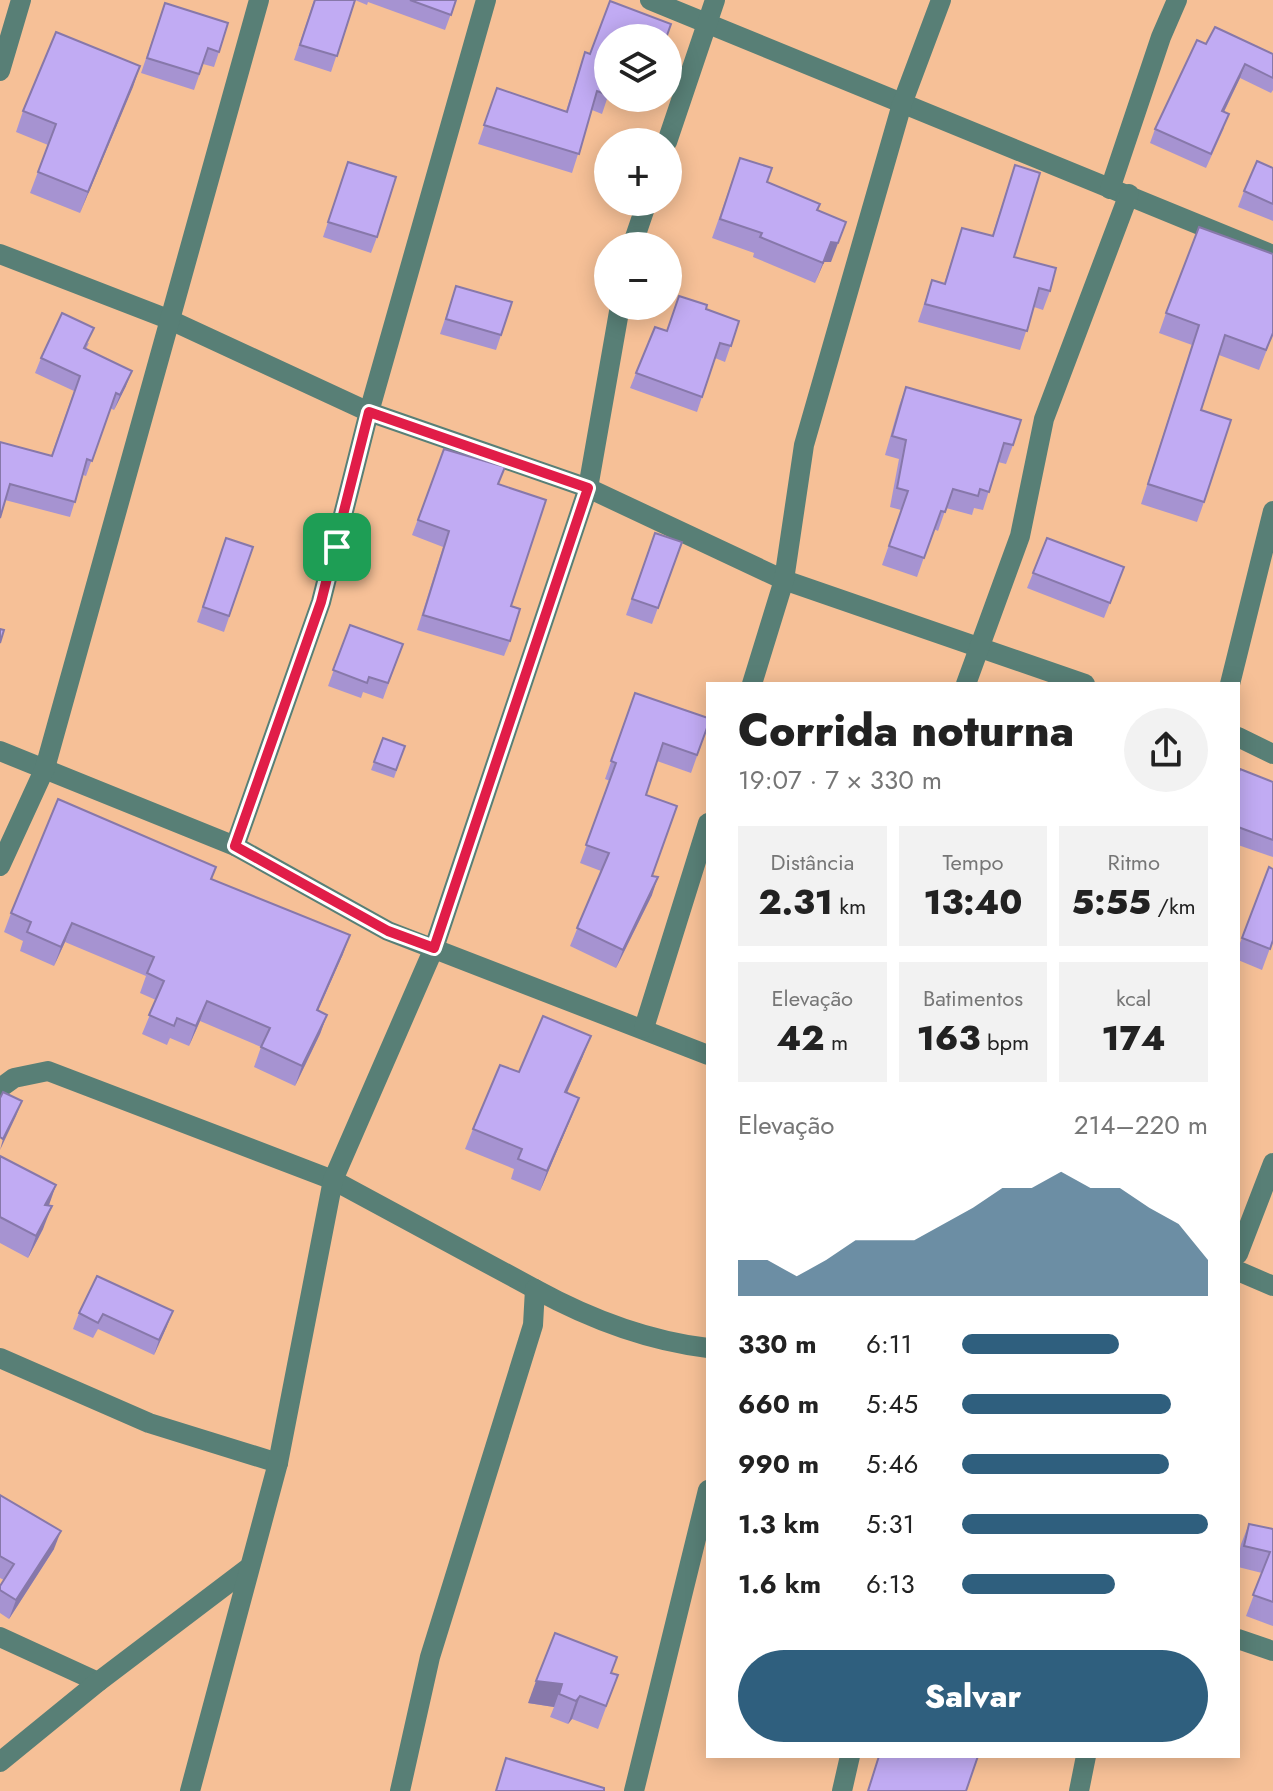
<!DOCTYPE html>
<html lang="pt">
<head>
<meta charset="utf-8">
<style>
  body { margin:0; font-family:Jost,sans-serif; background:#f2f2f2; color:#222; height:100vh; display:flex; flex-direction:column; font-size:30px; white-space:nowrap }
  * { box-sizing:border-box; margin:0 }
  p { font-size:26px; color:#767676 }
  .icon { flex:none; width:44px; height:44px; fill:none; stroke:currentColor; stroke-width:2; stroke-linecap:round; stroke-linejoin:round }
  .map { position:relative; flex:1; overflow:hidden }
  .details { position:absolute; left:706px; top:682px; width:534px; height:1076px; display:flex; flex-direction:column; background:#fff; border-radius:0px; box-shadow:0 4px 20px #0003 }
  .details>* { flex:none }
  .buttons { position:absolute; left:594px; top:24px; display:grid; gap:16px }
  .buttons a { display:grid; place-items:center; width:88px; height:88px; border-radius:50%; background:#fff; box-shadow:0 4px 20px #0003; font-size:40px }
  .pin { position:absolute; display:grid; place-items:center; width:68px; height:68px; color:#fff; margin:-34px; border-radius:16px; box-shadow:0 4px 12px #0006 }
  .round { display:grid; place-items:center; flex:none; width:84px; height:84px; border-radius:42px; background:#f2f2f2 }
  .overview { display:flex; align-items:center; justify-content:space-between; height:136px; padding:0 32px }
  h1 { font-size:44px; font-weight:800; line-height:60px }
  .metrics { display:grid; grid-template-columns:repeat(3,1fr); gap:12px; height:136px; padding:8px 32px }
  .metrics div { display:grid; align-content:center; border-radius:0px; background:#f2f2f2; text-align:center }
  .metrics b { font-size:34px; font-weight:800 }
  .metrics small { font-size:22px; font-weight:400 }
  .metrics p { font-size:22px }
  .chart { height:224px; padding:16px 32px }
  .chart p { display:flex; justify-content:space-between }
  .chart svg { width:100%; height:144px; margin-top:8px; fill:#2f5f7e; opacity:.7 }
  .button { display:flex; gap:16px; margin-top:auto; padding:16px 32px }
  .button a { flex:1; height:92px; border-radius:48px; background:#2f5f7e; color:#fff; font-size:32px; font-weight:800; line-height:92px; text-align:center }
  ul { padding:0 32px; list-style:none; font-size:26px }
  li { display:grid; grid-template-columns:128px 96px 1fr; align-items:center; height:60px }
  li i { height:20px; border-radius:10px; background:#2f5f7e }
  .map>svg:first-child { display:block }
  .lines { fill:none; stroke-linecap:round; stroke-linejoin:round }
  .minor { stroke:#587f76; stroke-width:20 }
  .wall { fill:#a693d1 }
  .shaded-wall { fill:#8778aa }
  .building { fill:#c1abf3; stroke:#8778aa; stroke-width:2 }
  .route-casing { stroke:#fff; stroke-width:16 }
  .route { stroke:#e11d48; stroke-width:10 }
</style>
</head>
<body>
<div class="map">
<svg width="1273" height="1791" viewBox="0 0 1273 1791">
  <rect width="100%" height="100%" fill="#f6c097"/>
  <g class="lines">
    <g class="minor">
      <path d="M650,0L1273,255"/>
      <path d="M0,71L21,0"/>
      <path d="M667,142L715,0"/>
      <path d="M1110,189L1161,37L1177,0"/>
      <path d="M632,246L647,202"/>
      <path d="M0,254L168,319L369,412L588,488L784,580L1085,684"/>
      <path d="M752,684L784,580L804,445L902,104L941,0"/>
      <path d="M966,684L1020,536L1044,419L1129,194"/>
      <path d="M1230,684L1273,511"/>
      <path d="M1238,737L1273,754"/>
      <path d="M0,751L235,846L388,931L708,1055"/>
      <path d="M235,846L321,602L369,412L486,0"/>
      <path d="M0,866L45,768L259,0"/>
      <path d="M644,1028L708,823"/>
      <path d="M0,1088L14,1078L48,1071L333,1180L535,1289"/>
      <path d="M1238,1254L1273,1163"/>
      <path d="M1238,1271L1273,1286"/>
      <path d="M0,1358L149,1423L278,1463"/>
      <path d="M0,1637L98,1682"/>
      <path d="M1238,1639L1273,1651"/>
      <path d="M0,1762L98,1682L247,1569"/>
      <path d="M190,1791L278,1463L333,1180L434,948L588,488L620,306"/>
      <path d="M400,1791L430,1657L533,1325L535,1289C588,1318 649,1341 708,1348"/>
      <path d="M634,1791L708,1490"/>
      <path d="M842,1791L850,1756"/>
      <path d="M1079,1791L1086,1756"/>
    </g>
  </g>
  <g class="wall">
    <path d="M314,0H456L445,30L368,2L367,5L355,0L331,72L294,60Z"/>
    <path d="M165,3L219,52L214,67L203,64L194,90L141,73Z"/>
    <path d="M608,38V96L602,114L592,110L572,173L478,144L497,88L566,111L585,52L590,54Z"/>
    <path d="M1206,44L1273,54V90L1271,93L1240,78L1224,112V128L1206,168L1150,143L1155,129Z"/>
    <path d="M140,66L80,213L30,193L48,145L16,132L23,111Z"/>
    <path d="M618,98H643L640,106Z"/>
    <path d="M740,158L767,182L818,210L831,262H824L815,283L753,257L754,253L712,238Z"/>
    <path d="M348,162L377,237L371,253L323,237Z"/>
    <path d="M1015,165L1014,257L1050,291L1043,310L1034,307L1020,350L918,322L932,280L944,284L962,228L992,236Z"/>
    <path d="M1273,168V221L1238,207L1244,191Z"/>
    <path d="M456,286L501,335L496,350L440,334Z"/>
    <path d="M706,309L739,321L725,362L715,358L697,412L630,388L636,373L666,331Z"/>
    <path d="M1166,313L1273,334L1259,370L1219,355L1201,410L1204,502L1197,522L1141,504L1192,345L1159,333Z"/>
    <path d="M89,343L86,349L126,386L114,410L110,408L86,476L83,475L70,517L5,500L0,442L51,456L74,391L35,373L41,358Z"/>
    <path d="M906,387L1013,445L1006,464L998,462L983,510L974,508L972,515L946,508L938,531L934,529L917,577L882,565L901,510L890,507L899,459L885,455L899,406Z"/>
    <path d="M444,449L499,485L511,606L510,641L504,656L417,630L443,547L412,535Z"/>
    <path d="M655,533L682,542L652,624L626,615Z"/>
    <path d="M226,538L253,547L224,632L197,622Z"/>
    <path d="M1124,567L1104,618L1027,588L1033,573Z"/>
    <path d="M350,625L403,644L383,699L363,692L361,698L328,686Z"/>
    <path d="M635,693L708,725L691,773L657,761L646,795L652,876V895L616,968L570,946L601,871L580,863L610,781L605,779Z"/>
    <path d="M383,738L405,746L394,778L371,770Z"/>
    <path d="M1238,775L1273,782V857L1238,845Z"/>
    <path d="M1269,867L1273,940L1262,970L1238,960V942L1240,943Z"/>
    <path d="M212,879L343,954L318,1011L327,1015L320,1034L295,1086L254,1067L261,1047L200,1021L189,1046L170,1038L167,1045L142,1034L156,1000L140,993L146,976L65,942L54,966L20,951L23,941L4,932L11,913Z"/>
    <path d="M583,1056L567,1093L579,1098L571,1118L540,1191L511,1179L514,1169L465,1149L473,1129L519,1072Z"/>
    <path d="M0,1156L56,1185L48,1206L43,1229L28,1258L0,1243Z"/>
    <path d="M97,1276L167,1326L154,1355L98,1329L93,1338L73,1329L79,1313Z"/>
    <path d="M0,1495L54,1549L9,1619L0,1613V1586L4,1580L0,1578Z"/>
    <path d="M1249,1524L1273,1529V1626L1246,1616L1262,1573L1238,1567V1558L1241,1544Z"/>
    <path d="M611,1673L618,1675L598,1729L572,1719L568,1724L550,1717L554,1707L528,1703Z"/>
  </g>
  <g class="shaded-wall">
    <path d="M1245,64L1240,78L1217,126L1222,111Z"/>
    <path d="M140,66L133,87L80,213L88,192Z"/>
    <path d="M846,222L831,262H824L815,283L831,242Z"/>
    <path d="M132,371L126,386L114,410L120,395Z"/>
    <path d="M658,877L652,895L616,968L623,950Z"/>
    <path d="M72,923L65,942L54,966L61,947Z"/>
    <path d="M350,935L343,954L309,1030L317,1010Z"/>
    <path d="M207,1001L200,1021L189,1046L196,1026Z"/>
    <path d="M327,1015L320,1034L295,1086L302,1066Z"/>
    <path d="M591,1036L583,1056L558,1113L565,1092Z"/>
    <path d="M579,1098L571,1118L540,1191L547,1171Z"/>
    <path d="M22,1101L16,1116L0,1150L3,1139Z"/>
    <path d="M56,1185L48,1208L45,1205Z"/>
    <path d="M52,1206L43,1229L28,1258L36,1236Z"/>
    <path d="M173,1311L167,1326L154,1355L159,1340Z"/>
    <path d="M61,1531L54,1549L9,1619L16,1600Z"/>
    <path d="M536,1681L562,1684L554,1707L528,1703Z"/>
    <path d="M580,1696L572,1719L568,1724L576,1701Z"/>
  </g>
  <g class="building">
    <path d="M315,0H355L337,56L300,45Z"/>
    <path d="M410,0H456L451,15Z"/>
    <path d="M610,1L671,24L666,38H608V95L597,91L579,154L484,125L497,88L567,112L585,52L590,54Z"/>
    <path d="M165,3L228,23L219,52L208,48L199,74L147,58Z"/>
    <path d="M1215,27L1273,54V78L1245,64L1222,111L1229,114L1211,154L1155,129L1197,40L1206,44Z"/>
    <path d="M56,32L140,66L88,192L38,172L56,124L23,111Z"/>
    <path d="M740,158L772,168L767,182L820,204L817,210L846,222L838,243L831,242L823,263L760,237L762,233L720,219Z"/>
    <path d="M1257,161L1273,168V204L1244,191Z"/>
    <path d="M348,162L396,177L377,237L328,222Z"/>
    <path d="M1015,165L1040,173L1014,257L1056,268L1050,291L1039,288L1027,331L925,304L932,280L945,284L962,228L993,236Z"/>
    <path d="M1199,227L1273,254V333L1266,350L1225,335L1201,410L1231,420L1204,502L1148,484L1199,325L1166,313Z"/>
    <path d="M456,286L512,302L501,335L446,319Z"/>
    <path d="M679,296L707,305L706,309L739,321L731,346L720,343L702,397L636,373L655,327L667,331Z"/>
    <path d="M62,313L94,328L84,348L132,371L120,395L116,393L92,461L87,459L75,502L10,484L0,518V442L52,456L80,376L41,358Z"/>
    <path d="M906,387L1021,420L1013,445L1004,443L989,492L980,489L978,496L953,489L945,512L941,511L924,558L889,546L908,491L897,488L906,440L892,436Z"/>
    <path d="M444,449L505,467L498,484L546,500L511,606L520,609L510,641L423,615L449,531L418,520Z"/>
    <path d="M655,533L682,542L658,608L632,599Z"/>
    <path d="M226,538L253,547L229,616L203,607Z"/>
    <path d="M1047,538L1124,567L1110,603L1033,573Z"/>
    <path d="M350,625L403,644L388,683L369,677L367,683L333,670Z"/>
    <path d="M0,629L4,630L0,643Z"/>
    <path d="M635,693L708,718V725L697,755L663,743L646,795L677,806L652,876L658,877L623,950L577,928L609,853L586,845L616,763L611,761Z"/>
    <path d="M383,738L405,746L396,770L374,762Z"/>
    <path d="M1240,769L1273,782V840L1238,827V775Z"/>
    <path d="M58,799L216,867L211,879L350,935L317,1010L327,1015L302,1066L261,1047L270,1028L207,1001L196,1026L177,1018L174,1026L149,1015L164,981L147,973L154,957L72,923L61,947L27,932L31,922L11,913Z"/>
    <path d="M1269,867L1273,869V940L1270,949L1242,938Z"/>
    <path d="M543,1016L591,1036L565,1092L579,1098L547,1171L518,1159L522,1149L473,1129L500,1065L519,1072Z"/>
    <path d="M3,1092L22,1101L3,1139L0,1137V1098Z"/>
    <path d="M0,1156L56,1185L45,1205L52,1206L36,1236L0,1217Z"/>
    <path d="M97,1276L173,1311L159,1340L103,1314L98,1323L79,1313Z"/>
    <path d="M0,1495L61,1531L16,1600L0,1590V1586L14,1564L0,1556Z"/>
    <path d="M1249,1524L1273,1529V1602L1253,1595L1270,1552L1244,1546Z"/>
    <path d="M555,1633L617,1657L611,1673L618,1675L606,1706L580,1696L576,1701L559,1694L562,1684L536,1681Z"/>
    <path d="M879,1756H978L966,1791H868Z"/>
    <path d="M506,1758L604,1788V1791H496Z"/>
  </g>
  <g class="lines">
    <g class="route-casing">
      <path id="route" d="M369,412L588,488L434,948L388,931L235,846L321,602Z"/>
    </g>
    <use href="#route" class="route"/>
  </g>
</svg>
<div class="buttons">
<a><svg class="icon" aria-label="layers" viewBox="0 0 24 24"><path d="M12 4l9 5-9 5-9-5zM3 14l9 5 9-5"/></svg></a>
<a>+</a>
<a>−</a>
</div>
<div class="pin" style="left:337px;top:547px;background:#1e9e55"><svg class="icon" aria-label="arrive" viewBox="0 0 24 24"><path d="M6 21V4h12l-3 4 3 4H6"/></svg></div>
<section class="details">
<div class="overview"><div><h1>Corrida noturna</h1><p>19:07 · 7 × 330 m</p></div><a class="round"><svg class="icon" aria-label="share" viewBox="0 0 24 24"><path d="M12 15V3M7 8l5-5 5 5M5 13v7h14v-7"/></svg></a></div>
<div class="metrics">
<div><p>Distância</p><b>2.31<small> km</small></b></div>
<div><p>Tempo</p><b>13:40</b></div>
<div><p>Ritmo</p><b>5:55<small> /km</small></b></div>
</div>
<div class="metrics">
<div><p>Elevação</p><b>42<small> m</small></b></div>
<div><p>Batimentos</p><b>163<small> bpm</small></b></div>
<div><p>kcal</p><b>174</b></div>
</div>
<div class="chart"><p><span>Elevação</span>214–220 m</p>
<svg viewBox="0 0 160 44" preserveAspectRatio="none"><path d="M0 44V33L10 33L20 38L30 33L40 27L50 27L60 27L70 22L80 17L90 11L100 11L110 6L120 11L130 11L140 17L150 22L160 33V44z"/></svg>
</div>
<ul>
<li><b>330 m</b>6:11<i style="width:64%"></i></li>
<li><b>660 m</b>5:45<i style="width:85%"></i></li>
<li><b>990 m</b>5:46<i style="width:84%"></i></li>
<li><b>1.3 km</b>5:31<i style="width:100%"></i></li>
<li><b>1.6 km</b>6:13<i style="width:62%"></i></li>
</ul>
<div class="button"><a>Salvar</a></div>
</section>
</div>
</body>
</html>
